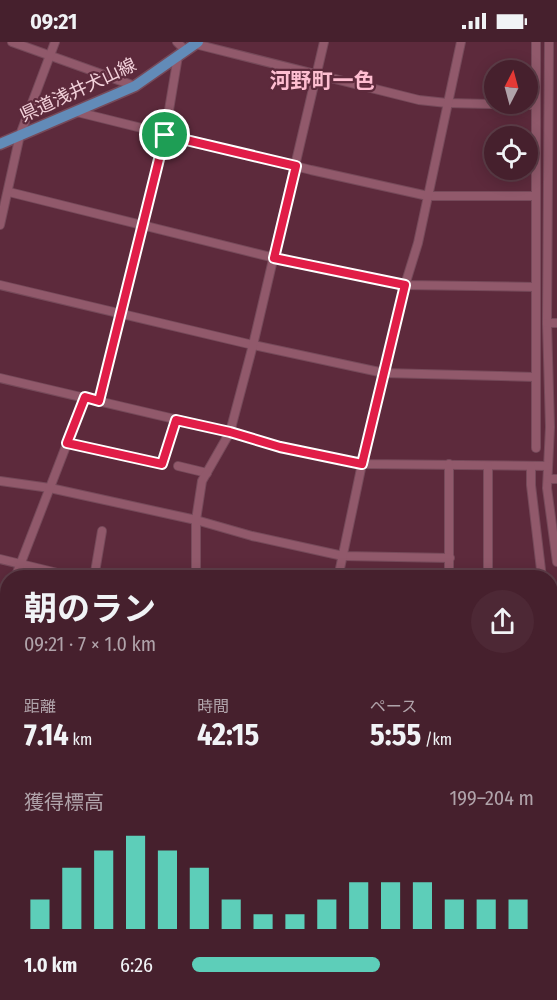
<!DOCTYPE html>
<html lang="ja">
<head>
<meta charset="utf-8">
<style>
  body { margin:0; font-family:"Fira Sans Condensed","Noto Sans JP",sans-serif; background:#4d2835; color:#f1f3f6; height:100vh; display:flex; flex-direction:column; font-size:22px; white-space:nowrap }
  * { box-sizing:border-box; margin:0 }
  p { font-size:20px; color:#b0a3aa }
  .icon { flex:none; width:33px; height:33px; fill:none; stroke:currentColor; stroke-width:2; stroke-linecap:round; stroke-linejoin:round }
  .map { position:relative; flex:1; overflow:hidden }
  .side { position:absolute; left:0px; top:528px; width:558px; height:430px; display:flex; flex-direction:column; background:#46202d; border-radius:24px 24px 0 0; box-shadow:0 3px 15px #0003,0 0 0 2px #5e3e49 }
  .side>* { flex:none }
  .needle { width:39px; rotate:6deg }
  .tools { position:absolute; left:484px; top:18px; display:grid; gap:12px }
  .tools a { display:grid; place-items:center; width:54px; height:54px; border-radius:50%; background:#46202d; box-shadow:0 3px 15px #0003,0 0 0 2px #5e3e49; font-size:30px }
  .pin { position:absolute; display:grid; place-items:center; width:51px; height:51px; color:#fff; margin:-26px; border:3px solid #fff; border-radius:50%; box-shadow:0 2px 6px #0007 }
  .round { display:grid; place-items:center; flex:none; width:63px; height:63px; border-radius:32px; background:#4d2835 }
  .head { display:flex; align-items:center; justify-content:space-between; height:102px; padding:0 24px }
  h1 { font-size:33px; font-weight:700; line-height:45px }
  .stats { display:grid; grid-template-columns:repeat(3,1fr); gap:9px; height:102px; padding:6px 24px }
  .stats div { display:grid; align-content:center }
  .stats b { font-size:30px; font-weight:700 }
  .stats small { font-size:16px; font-weight:400 }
  .stats p { font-size:16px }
  .chart { height:168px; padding:12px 24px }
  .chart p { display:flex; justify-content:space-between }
  .chart svg { width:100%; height:108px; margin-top:6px; stroke:#5dceb9; stroke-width:6 }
  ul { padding:0 24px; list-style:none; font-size:20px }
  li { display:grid; grid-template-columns:96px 72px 1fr; align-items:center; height:45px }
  li i { height:15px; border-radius:8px; background:#5dceb9 }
  .status { display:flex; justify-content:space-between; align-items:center; height:42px; padding:0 30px; background:#46202d; direction:ltr }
  .status svg { height:16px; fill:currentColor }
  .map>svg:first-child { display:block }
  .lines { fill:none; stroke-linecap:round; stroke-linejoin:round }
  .minor-casing { stroke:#764a5a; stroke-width:10 }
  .major-casing { stroke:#764a5a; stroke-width:13 }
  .minor { stroke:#91596b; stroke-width:8 }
  .major { stroke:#628bb8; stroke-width:10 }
  .route-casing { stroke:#fff; stroke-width:12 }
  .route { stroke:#e11d48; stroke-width:8 }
  .labels { text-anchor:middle; stroke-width:4.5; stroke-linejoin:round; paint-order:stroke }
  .street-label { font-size:18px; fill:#f3d2db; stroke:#5d2a3c }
  .quarter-label { font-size:21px; font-weight:bold; fill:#febed1; stroke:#5d2a3c }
</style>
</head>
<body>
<div class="status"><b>09:21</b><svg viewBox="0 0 49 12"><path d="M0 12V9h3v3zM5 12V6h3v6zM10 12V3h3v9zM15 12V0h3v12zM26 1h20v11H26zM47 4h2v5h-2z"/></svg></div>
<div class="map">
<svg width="557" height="958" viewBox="0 0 557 958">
  <rect width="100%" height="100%" fill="#5d2a3c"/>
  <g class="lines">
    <g class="minor-casing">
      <g id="minor">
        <path d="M12,0L135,44"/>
        <path d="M177,0L186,9"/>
        <path d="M549,0L547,281L550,385L547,446L557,520"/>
        <path d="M195,2L419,58L447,61L536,63"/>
        <path d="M77,70L311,128L428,154H535"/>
        <path d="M9,150L295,221L405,243L536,245"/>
        <path d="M0,183L20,93L55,0"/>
        <path d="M0,243L253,303L384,331L535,335"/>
        <path d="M547,281H557"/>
        <path d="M0,336L230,390L280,405L362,422L548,424"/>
        <path d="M99,359L165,92L178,14"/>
        <path d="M67,401L162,422L176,378"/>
        <path d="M536,406V0"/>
        <path d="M449,422V536"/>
        <path d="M178,424L207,431"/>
        <path d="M531,424V443L542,536"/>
        <path d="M548,437H557"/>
        <path d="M0,439L50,446L196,478L252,494L343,514L450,516"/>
        <path d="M0,517L78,536"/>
        <path d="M15,536L85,355"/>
        <path d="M94,536L102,489"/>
        <path d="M196,536V478L202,439L230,390L253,303L324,0"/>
        <path d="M338,536L362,422L405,243L418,201L461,0"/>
        <path d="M488,536V424"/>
        <path d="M550,595L557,640"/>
        <path d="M0,612L8,561"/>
        <path d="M0,626L8,627"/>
        <path d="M550,647H557"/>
        <path d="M550,706H557"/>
        <path d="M0,725L8,726"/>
        <path d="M550,802H557"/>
        <path d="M0,825L8,826"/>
        <path d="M0,897H8"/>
        <path d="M550,900H557"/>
        <path d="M133,951L145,958"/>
        <path d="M1,958L8,923"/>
        <path d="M75,958L76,951"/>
        <path d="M157,958V951"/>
        <path d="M263,958L265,951"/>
        <path d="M377,958L378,951"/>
        <path d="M470,958V951"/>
      </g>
    </g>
    <g class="major-casing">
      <path id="major" d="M0,102L135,44L198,0"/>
    </g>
    <use href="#minor" class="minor"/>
    <use href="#major" class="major"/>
  </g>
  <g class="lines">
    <g class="route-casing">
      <path id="route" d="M165,93L296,124L274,216L405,243L362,422L280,405L230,390L176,378L162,422L67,401L85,355L99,359Z"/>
    </g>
    <use href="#route" class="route"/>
  </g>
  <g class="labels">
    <g class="street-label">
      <text transform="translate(78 48) rotate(-25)" y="6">県道浅井犬山線</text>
    </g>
    <g class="quarter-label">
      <text x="322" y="46">河野町一色</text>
    </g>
  </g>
</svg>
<div class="tools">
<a><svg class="needle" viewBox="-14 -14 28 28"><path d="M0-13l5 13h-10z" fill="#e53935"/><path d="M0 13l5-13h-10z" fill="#b0a3aa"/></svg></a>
<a><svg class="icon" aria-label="locate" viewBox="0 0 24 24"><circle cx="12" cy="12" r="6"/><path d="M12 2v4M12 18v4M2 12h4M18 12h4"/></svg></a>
</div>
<div class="pin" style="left:165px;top:93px;background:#1e9e55"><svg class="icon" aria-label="arrive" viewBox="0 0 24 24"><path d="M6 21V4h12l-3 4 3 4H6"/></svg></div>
<section class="side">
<div class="head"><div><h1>朝のラン</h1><p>09:21 · 7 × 1.0 km</p></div><a class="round"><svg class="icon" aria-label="share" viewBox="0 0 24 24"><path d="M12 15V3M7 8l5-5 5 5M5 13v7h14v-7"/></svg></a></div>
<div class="stats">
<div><p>距離</p><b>7.14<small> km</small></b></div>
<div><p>時間</p><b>42:15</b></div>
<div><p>ペース</p><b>5:55<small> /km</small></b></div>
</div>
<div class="chart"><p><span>獲得標高</span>199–204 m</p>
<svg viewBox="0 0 160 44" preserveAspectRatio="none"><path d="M5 44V32M15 44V19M25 44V12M35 44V6M45 44V12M55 44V19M65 44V32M75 44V38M85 44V38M95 44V32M105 44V25M115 44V25M125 44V25M135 44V32M145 44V32M155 44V32"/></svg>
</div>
<ul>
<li><b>1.0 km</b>6:26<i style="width:55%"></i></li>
</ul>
</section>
</div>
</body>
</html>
